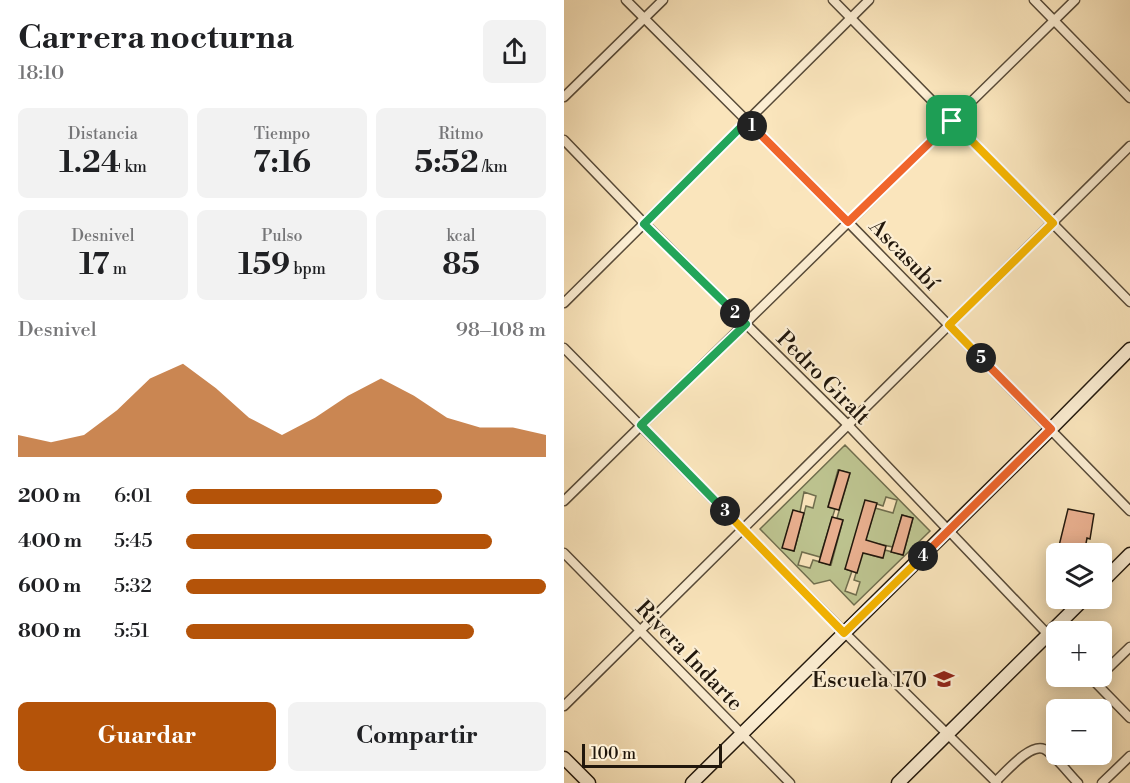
<!DOCTYPE html>
<html lang="es">
<head>
<meta charset="utf-8">
<style>
  body { margin:0; font-family:"Libre Bodoni",serif; background:#f2f2f2; color:#202124; height:100vh; display:flex; flex-direction:column; font-size:22px; white-space:nowrap }
  * { box-sizing:border-box; margin:0 }
  p { font-size:20px; color:#757577 }
  .icon { flex:none; width:33px; height:33px; fill:none; stroke:currentColor; stroke-width:2; stroke-linecap:round; stroke-linejoin:round }
  .map { position:relative; flex:1; overflow:hidden }
  .side { display:flex; flex-direction:column; background:#fff; width:564px }
  .side>* { flex:none }
  .fabs { position:absolute; left:482px; top:543px; display:grid; gap:12px }
  .fabs a { display:grid; place-items:center; width:66px; height:66px; border-radius:9px; background:#fff; box-shadow:0 3px 15px #0003; font-size:30px }
  .scale { position:absolute; left:18px; bottom:15px; width:140px; box-sizing:border-box; padding-left:6px; border:3px solid #21170c; border-top:0; font-size:16px; line-height:21px; white-space:nowrap; color:#21170c; -webkit-text-stroke:4px #fceed3; paint-order:stroke }
  .pin { position:absolute; display:grid; place-items:center; width:51px; height:51px; color:#fff; margin:-26px; border-radius:12px; box-shadow:0 3px 9px #0006 }
  .km { position:absolute; width:30px; height:30px; margin:-15px; border-radius:50%; background:#222; color:#fff; font-size:16px; line-height:30px; text-align:center }
  .round { display:grid; place-items:center; flex:none; width:63px; height:63px; border-radius:9px; background:#f2f2f2 }
  .headline { display:flex; align-items:center; justify-content:space-between; height:102px; padding:0 18px }
  h1 { font-size:33px; font-weight:800; line-height:45px }
  .stats { display:grid; grid-template-columns:repeat(3,1fr); gap:9px; height:102px; padding:6px 18px }
  .stats div { display:grid; align-content:center; border-radius:9px; background:#f2f2f2; text-align:center }
  .stats b { font-size:30px; font-weight:800 }
  .stats small { font-size:16px; font-weight:400 }
  .stats p { font-size:16px }
  .chart { height:168px; padding:12px 18px }
  .chart p { display:flex; justify-content:space-between }
  .chart svg { width:100%; height:108px; margin-top:6px; fill:#b45309; opacity:.7 }
  .action { display:flex; gap:12px; margin-top:auto; padding:12px 18px }
  .action a { flex:1; height:69px; border-radius:9px; background:#b45309; color:#fff; font-size:24px; font-weight:800; line-height:69px; text-align:center }
  .action a+a { background:#f2f2f2; color:#202124 }
  ul { padding:0 18px; list-style:none; font-size:20px }
  li { display:grid; grid-template-columns:96px 72px 1fr; align-items:center; height:45px }
  li i { height:15px; border-radius:8px; background:#b45309 }
  main { display:flex; flex:1; min-height:0 }
  .map>svg:first-child { display:block }
  .green { fill:#bec591; stroke:#706e4e; stroke-width:1.5; fill-rule:evenodd }
  .building { fill:#ebb191; stroke:#21170c; stroke-width:1.5 }
  .lines { fill:none; stroke-linecap:round; stroke-linejoin:round }
  .street-casing { stroke:#574a38; stroke-width:11 }
  .secondary-casing { stroke:#21170c; stroke-width:15 }
  .street { stroke:#fceed3; stroke-width:8 }
  .secondary { stroke:#fceed3; stroke-width:12 }
  .split-1-casing { stroke:#fff; stroke-width:12 }
  .split-2-casing { stroke:#fff; stroke-width:12 }
  .split-3-casing { stroke:#fff; stroke-width:12 }
  .split-4-casing { stroke:#fff; stroke-width:12 }
  .split-5-casing { stroke:#fff; stroke-width:12 }
  .split-6-casing { stroke:#fff; stroke-width:12 }
  .split-1 { stroke:#f0652b; stroke-width:8 }
  .split-2 { stroke:#22a559; stroke-width:8 }
  .split-3 { stroke:#22a559; stroke-width:8 }
  .split-4 { stroke:#f5b400; stroke-width:8 }
  .split-5 { stroke:#f0652b; stroke-width:8 }
  .split-6 { stroke:#f5b400; stroke-width:8 }
  .labels { text-anchor:middle; stroke-width:4.5; stroke-linejoin:round; paint-order:stroke }
  .street-label { font-size:22px; fill:#21170c; stroke:#fceed3 }
  .poi-label { font-size:22px; fill:#21170c; stroke:#fceed3; text-anchor:end }
</style>
</head>
<body>
<main>
<section class="side">
<div class="headline"><div><h1>Carrera nocturna</h1><p>18:10</p></div><a class="round"><svg class="icon" aria-label="share" viewBox="0 0 24 24"><path d="M12 15V3M7 8l5-5 5 5M5 13v7h14v-7"/></svg></a></div>
<div class="stats">
<div><p>Distancia</p><b>1.24<small> km</small></b></div>
<div><p>Tiempo</p><b>7:16</b></div>
<div><p>Ritmo</p><b>5:52<small> /km</small></b></div>
</div>
<div class="stats">
<div><p>Desnivel</p><b>17<small> m</small></b></div>
<div><p>Pulso</p><b>159<small> bpm</small></b></div>
<div><p>kcal</p><b>85</b></div>
</div>
<div class="chart"><p><span>Desnivel</span>98–108 m</p>
<svg viewBox="0 0 160 44" preserveAspectRatio="none"><path d="M0 44V35L10 38L20 35L30 25L40 12L50 6L60 16L70 28L80 35L90 28L100 19L110 12L120 19L130 28L140 32L150 32L160 35V44z"/></svg>
</div>
<ul>
<li><b>200 m</b>6:01<i style="width:71%"></i></li>
<li><b>400 m</b>5:45<i style="width:85%"></i></li>
<li><b>600 m</b>5:32<i style="width:100%"></i></li>
<li><b>800 m</b>5:51<i style="width:80%"></i></li>
</ul>
<div class="action"><a>Guardar</a><a>Compartir</a></div>
</section>
<div class="map">
<svg width="566" height="783" viewBox="0 0 566 783">
  <rect width="100%" height="100%" fill="#fae5bc"/>
  <filter id="stains"><feTurbulence type="fractalNoise" baseFrequency=".00333" numOctaves="4"/><feColorMatrix values="0 0 0 0 .2 0 0 0 0 .09 0 0 0 0 .02 0 0 0 .5 -.17"/></filter>
  <radialGradient id="worn" r=".72"><stop offset=".6" stop-color="#630" stop-opacity="0"/><stop offset="1" stop-color="#630" stop-opacity=".3"/></radialGradient>
  <path class="green" d="M281,445L366,531L290,605L266,580L250,584L196,529ZM274,470L286,473L273,518L279,520L267,565L249,560L246,568L234,565L238,552L256,557L271,509L264,507ZM240,492L252,496L249,508L242,506L230,551L219,547L229,511L236,512ZM322,497L333,500L329,513L311,508L290,580L296,582L292,595L281,591L288,571L281,569L313,504L319,506ZM338,515L349,518L339,555L321,550L318,558L307,555L310,543L329,547Z"/>
  <g class="building">
    <path d="M275,470L286,473L275,510L264,507Z"/>
    <path d="M301,500L313,503L302,540L322,546L319,558L299,553L293,573L281,569Z"/>
    <path d="M504,509L530,514L526,539L523,538L520,554H493Z"/>
    <path d="M229,510L240,513L230,551L218,548Z"/>
    <path d="M338,515L349,518L339,555L327,552Z"/>
    <path d="M268,517L279,520L266,565L255,562Z"/>
  </g>
  <g class="lines">
    <g class="street-casing">
      <g id="street">
        <path d="M62,0L284,222L566,511"/>
        <path d="M269,0L566,302"/>
        <path d="M470,0L566,98"/>
        <path d="M0,97L99,0"/>
        <path d="M0,140L80,223L284,425L492,643"/>
        <path d="M0,303L305,0"/>
        <path d="M0,348L281,633L433,783"/>
        <path d="M0,501L511,0"/>
        <path d="M0,553L226,783"/>
        <path d="M537,675L566,647"/>
        <path d="M525,676L566,718"/>
        <path d="M0,706L566,146"/>
        <path d="M431,782C442,772 466,743 480,749C490,754 505,774 514,783"/>
        <path d="M538,783L566,756"/>
      </g>
    </g>
    <g class="secondary-casing">
      <g id="secondary">
        <path d="M537,583L566,554"/>
        <path d="M0,758L25,783"/>
        <path d="M128,783L487,429L566,349"/>
        <path d="M334,783L521,598"/>
      </g>
    </g>
    <use href="#street" class="street"/>
    <use href="#secondary" class="secondary"/>
  </g>
  <g class="lines">
    <g class="split-1-casing">
      <path id="split-1" d="M188,126L284,222L388,121"/>
    </g>
    <g class="split-2-casing">
      <path id="split-2" d="M171,313L80,224L181,123L184,121L188,126"/>
    </g>
    <g class="split-3-casing">
      <path id="split-3" d="M161,511L77,425L182,324L171,313"/>
    </g>
    <g class="split-4-casing">
      <path id="split-4" d="M161,511L280,633L359,556"/>
    </g>
    <g class="split-5-casing">
      <path id="split-5" d="M359,556L487,429L417,358"/>
    </g>
    <g class="split-6-casing">
      <path id="split-6" d="M388,121L489,223L385,325L417,358"/>
    </g>
    <use href="#split-1" class="split-1"/>
    <use href="#split-2" class="split-2"/>
    <use href="#split-3" class="split-3"/>
    <use href="#split-4" class="split-4"/>
    <use href="#split-5" class="split-5"/>
    <use href="#split-6" class="split-6"/>
  </g>
  <defs>
    <g id="school-bare" transform="scale(1.62)"><path d="M0-5L7-2L0 1L-7-2ZM-4 1L0 2.5L4 1V4Q0 6-4 4Z" fill="#8f2418" stroke="#fceed3" stroke-width="2.5" paint-order="stroke"/></g>
  </defs>
  <g fill-rule="evenodd">
    <use href="#school-bare" x="380" y="679"/>
  </g>
  <g class="labels">
    <g class="street-label">
      <text transform="translate(341 254) rotate(46)" y="8">Ascasubí</text>
      <text transform="translate(260 377) rotate(45)" y="8">Pedro Giralt</text>
      <text transform="translate(126 655) rotate(46)" y="8">Rivera Indarte</text>
    </g>
    <g class="poi-label">
      <text x="363" y="687">Escuela 170</text>
    </g>
  </g>
  <rect width="100%" height="100%" filter="url(#stains)"/>
  <rect width="100%" height="100%" fill="url(#worn)"/>
</svg>
<div class="fabs">
<a><svg class="icon" aria-label="layers" viewBox="0 0 24 24"><path d="M12 4l9 5-9 5-9-5zM3 14l9 5 9-5"/></svg></a>
<a>+</a>
<a>−</a>
</div>
<div class="scale">100 m</div>
<div class="pin" style="left:388px;top:121px;background:#1e9e55"><svg class="icon" aria-label="arrive" viewBox="0 0 24 24"><path d="M6 21V4h12l-3 4 3 4H6"/></svg></div>
<b class="km" style="left:188px;top:126px">1</b>
<b class="km" style="left:171px;top:313px">2</b>
<b class="km" style="left:161px;top:511px">3</b>
<b class="km" style="left:359px;top:556px">4</b>
<b class="km" style="left:417px;top:358px">5</b>
</div>
</main>
</body>
</html>
